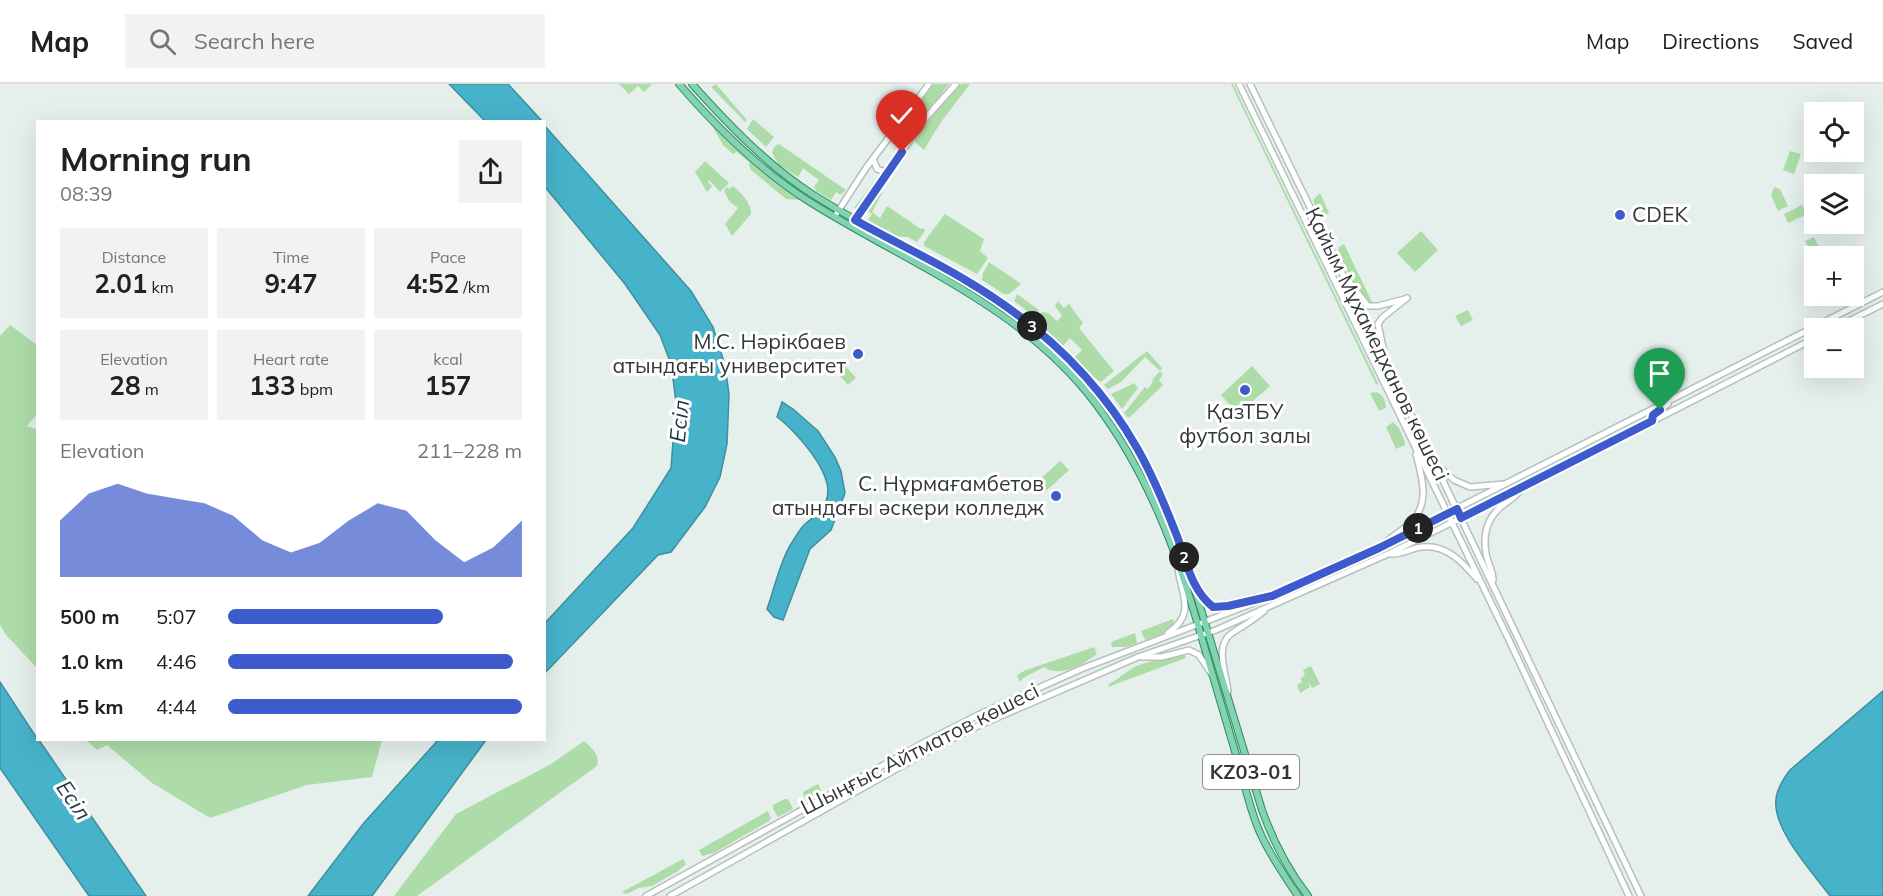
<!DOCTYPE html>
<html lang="en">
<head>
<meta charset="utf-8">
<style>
  body { margin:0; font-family:Mulish,sans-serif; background:#f2f2f2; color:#202124; height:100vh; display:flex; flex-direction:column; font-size:22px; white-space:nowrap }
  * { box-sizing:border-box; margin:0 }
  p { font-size:20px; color:#757577 }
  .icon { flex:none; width:33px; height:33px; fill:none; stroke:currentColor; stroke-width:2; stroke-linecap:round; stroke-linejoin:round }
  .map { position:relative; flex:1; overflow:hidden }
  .side { position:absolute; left:36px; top:36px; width:510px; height:621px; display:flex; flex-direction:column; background:#fff; border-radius:0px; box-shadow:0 6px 24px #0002 }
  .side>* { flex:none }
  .fabs { position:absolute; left:1804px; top:18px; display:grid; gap:12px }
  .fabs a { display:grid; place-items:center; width:60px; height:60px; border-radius:0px; background:#fff; box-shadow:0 6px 24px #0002; font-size:30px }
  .pin { position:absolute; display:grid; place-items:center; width:51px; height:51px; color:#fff; margin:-62px -26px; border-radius:50% 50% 50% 0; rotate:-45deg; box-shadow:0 0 6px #0007 }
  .pin .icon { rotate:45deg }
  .km { position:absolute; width:30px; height:30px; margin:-15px; border-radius:50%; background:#222; color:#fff; font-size:16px; line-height:30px; text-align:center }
  .round { display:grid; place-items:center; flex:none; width:63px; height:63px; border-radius:0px; background:#f2f2f2 }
  .headline { display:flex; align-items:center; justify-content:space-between; height:102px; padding:0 24px }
  h1 { font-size:33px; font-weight:700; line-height:45px }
  .figures { display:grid; grid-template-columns:repeat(3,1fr); gap:9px; height:102px; padding:6px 24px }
  .figures div { display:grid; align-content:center; border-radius:0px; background:#f2f2f2; text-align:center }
  .figures b { font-size:26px; font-weight:700 }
  .figures small { font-size:16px; font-weight:400 }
  .figures p { font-size:16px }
  .chart { height:168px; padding:12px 24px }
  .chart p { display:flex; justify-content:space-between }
  .chart svg { width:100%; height:108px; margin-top:6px; fill:#3e5bcd; opacity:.7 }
  ul { padding:0 24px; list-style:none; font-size:20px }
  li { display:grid; grid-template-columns:96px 72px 1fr; align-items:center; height:45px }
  li i { height:15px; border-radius:8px; background:#3e5bcd }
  header { display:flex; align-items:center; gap:36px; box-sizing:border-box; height:84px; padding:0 30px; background:#fff; border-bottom:2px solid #e0e0e0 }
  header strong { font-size:28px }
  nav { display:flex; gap:33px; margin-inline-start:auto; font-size:21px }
  .search { width:420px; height:54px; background:#f2f2f2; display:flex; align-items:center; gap:15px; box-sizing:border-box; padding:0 21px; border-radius:0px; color:#757577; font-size:22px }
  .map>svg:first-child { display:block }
  .green { fill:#aedca8 }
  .water { fill:#47b3ca; stroke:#418e9e; stroke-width:1.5 }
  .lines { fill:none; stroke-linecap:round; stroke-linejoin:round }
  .secondary-casing { stroke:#b6c1be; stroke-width:8 }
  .primary-casing { stroke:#308a64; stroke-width:8 }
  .secondary { stroke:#fff; stroke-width:5 }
  .primary { stroke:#82d4b1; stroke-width:6 }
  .route-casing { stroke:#fff; stroke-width:12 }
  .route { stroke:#3e5bcd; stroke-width:8 }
  .poi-dot { fill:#3e5bcd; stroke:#fff; stroke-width:2 }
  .labels { text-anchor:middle; stroke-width:6; stroke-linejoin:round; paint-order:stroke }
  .shield { fill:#fff; stroke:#707372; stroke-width:1.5 }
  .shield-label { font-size:20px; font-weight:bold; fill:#333736 }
  .poi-label { font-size:21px; fill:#333736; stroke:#fff; text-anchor:end }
  .street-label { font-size:21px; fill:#333736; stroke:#fff }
  .water-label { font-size:22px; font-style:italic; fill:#1f373d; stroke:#fff }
</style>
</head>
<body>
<header>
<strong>Map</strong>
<div class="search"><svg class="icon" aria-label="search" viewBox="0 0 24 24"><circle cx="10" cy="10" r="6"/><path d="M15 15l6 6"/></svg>Search here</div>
<nav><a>Map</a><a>Directions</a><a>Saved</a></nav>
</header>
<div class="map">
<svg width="1883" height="812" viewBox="0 0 1883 812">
  <rect width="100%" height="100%" fill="#e5f0ed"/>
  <g class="green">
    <path d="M619,0H652L644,8L638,2L629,10Z"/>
    <path d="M716,0L747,36L745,38L711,3Z"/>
    <path d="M934,0H949L900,63L891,58L903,37Z"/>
    <path d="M961,0H970L941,38L924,66L915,58V55L946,14Z"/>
    <path d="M1231,0H1233L1379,301L1376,300Z"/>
    <path d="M753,35L774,53L766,63L747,45Z"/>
    <path d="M711,40L766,90L801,116L786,115L750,85L749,78L737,68L733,70L723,61Z"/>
    <path d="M779,60L846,106L840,111L836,108L831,116L816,107L814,103L819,96L801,83L803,85L798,93L779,81L772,69L774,63Z"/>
    <path d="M1790,67L1801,70L1794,90L1783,86Z"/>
    <path d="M705,77L729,99L720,108L709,96L708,98L712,102L707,108L695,88Z"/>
    <path d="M880,90H885L859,127L854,124Z"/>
    <path d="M733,102C742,110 751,118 751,130L732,152L725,140L738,124L729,117L724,107L727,103L729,105Z"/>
    <path d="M1774,103L1780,105L1788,122L1778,127L1771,111Z"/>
    <path d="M884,106L872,128L880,134L887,122L921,145L923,144L925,147L917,158L908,153L890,152L866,139L872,130L866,126L875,114Z"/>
    <path d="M1320,109L1329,129L1324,131L1316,124L1313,116Z"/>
    <path d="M1802,121L1807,130L1788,139L1784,130Z"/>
    <path d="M945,130L984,155L980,167L988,174L977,190L924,162V158Z"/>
    <path d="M1421,147L1438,166L1415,188L1397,169Z"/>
    <path d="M1814,153L1822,169L1814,174L1805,157Z"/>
    <path d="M1344,160L1373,220L1371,221L1366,217L1360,205L1350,193L1338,167L1339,163Z"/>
    <path d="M989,178L1020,199V201L1009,210H1004L982,196L983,189Z"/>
    <path d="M1017,210L1039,226L1034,232L1014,217Z"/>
    <path d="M1058,217L1064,224L1069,220L1083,239L1079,244L1114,287L1101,298L1080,284L1075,273L1082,266L1070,254L1063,262L1053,257L1039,235V231L1042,228L1048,229L1057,237L1062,232L1055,222Z"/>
    <path d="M1468,226L1473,236L1461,242L1455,232Z"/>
    <path d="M10,241L37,261V330L27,342L38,346L37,584L6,551L0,541V252Z"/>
    <path d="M1147,267L1162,284L1160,287L1163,291L1159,296L1163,301L1130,333H1127L1124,329L1145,303L1148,305L1153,297L1152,296L1160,287L1145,273L1121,298L1108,305L1104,301Z"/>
    <path d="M842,278L856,294L848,301L834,285Z"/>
    <path d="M1252,282L1270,302L1238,330L1221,311Z"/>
    <path d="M1134,299L1138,304L1122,325L1111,310Z"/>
    <path d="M1376,308C1384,311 1385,316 1386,324L1379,327L1370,309Z"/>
    <path d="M1393,338L1399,344L1405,358V361L1396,365L1386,343Z"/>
    <path d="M1060,377L1069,386L1046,407L1038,397Z"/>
    <path d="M1173,535L1175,540L1162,550L1145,556L1141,547Z"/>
    <path d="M1135,549L1137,559L1126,563H1112L1111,558Z"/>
    <path d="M1094,563L1097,570C1083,581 1060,594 1044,583L1023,594L1020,598L1017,591L1026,586Z"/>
    <path d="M1184,570L1186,574L1108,603L1109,600C1121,594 1129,584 1142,580C1156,575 1169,576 1184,570Z"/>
    <path d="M1311,582L1320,600L1312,604L1308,597L1310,603L1300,609L1297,601L1302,598L1300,595L1305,591L1303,586Z"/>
    <path d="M86,656H382L372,693L307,701L210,734L152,699L107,661L97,666Z"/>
    <path d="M584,657C592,664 600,670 597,682L417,812H394L456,730L551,680Z"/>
    <path d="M818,700L821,706L805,718L803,708Z"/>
    <path d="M785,715H788L793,725L778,733L773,725V721Z"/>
    <path d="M768,727L771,734L769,737L714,769L702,772L699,766Z"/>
    <path d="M683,775L686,780L678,787L652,802L639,804L626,810L622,808Z"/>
  </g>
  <g class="water">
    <path d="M449,0H508L542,37H485Z"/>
    <path d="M544,41L691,207L713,243L725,281L729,310L727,360L720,393L705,423L671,468L658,471L545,589V539L633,444L671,384L676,318L671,280L660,251L625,200L545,103Z"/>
    <path d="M782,318L793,325L818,347L835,373L841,387L845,409L831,446L810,465L783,536L774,533L767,525C774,506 780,477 791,460C795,454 799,446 804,441C813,433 821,429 826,417C837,392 796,347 777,333Z"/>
    <path d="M0,598L38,656H39L146,812H89L0,684Z"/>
    <path d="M1883,607V812H1830C1813,789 1772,745 1776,715C1777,704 1784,694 1790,686Z"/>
    <path d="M438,656H486L372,812H308L363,740Z"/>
  </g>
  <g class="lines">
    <g class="secondary-casing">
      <g id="secondary">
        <path d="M1239,0L1509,556L1629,812"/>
        <path d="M1250,0L1435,380L1641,812"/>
        <path d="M873,75L877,85L882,87L890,86"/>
        <path d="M835,132L866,84L929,0"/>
        <path d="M852,142L922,38L956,0"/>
        <path d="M1350,199L1368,222H1378L1405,215"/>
        <path d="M1835,244L1883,220"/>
        <path d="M1385,273L1378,240L1382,234L1407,214"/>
        <path d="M1652,337L1653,331L1668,320"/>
        <path d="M1438,382L1454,396L1470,403L1505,400"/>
        <path d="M1384,460C1391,453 1399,448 1407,442C1431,423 1423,396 1416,370"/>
        <path d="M1390,470C1403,471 1410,464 1422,463C1447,460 1463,479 1477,495"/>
        <path d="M1493,496C1493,486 1487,478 1486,469C1483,451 1487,434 1502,422C1508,417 1514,414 1520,407"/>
        <path d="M1195,501L1213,523L1228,522L1256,515"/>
        <path d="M1168,549C1196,530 1182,512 1178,485"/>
        <path d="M1142,573H1162L1189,566L1199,571L1211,589"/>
        <path d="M1228,607C1226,590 1214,561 1232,549C1244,541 1254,536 1264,527"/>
        <path d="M646,812L927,657L976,632L1081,585L1272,512L1379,464L1883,208"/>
        <path d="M670,812L932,665L980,641L1138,573L1216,546L1388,470L1524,403L1815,254"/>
      </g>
    </g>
    <g class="primary-casing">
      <g id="primary">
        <path d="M679,0C717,44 761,87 810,118C911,181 1022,222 1096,320C1147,388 1177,467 1200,548C1213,592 1226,637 1239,681C1246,705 1251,731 1262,753C1272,774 1285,793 1298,812"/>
        <path d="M692,0C728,40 767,81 812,110C889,159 975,192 1044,252C1111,309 1150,382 1182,463L1262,726C1273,757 1288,786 1308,812"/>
      </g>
    </g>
    <use href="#secondary" class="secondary"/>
    <use href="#primary" class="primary"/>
  </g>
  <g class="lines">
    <g class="route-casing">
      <path id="route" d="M902,68L855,136C892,157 931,175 967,197C1036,238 1097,294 1137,364C1152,390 1164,419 1175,447C1186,473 1189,504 1213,523L1228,522L1272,512L1379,464L1457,425L1461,434L1652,337L1653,331L1660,326"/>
    </g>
    <use href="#route" class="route"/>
  </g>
  <g class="poi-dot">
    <circle cx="1620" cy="131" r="6"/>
    <circle cx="858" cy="270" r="6"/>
    <circle cx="1245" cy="306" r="6"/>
    <circle cx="1056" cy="412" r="6"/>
  </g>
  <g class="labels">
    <rect class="shield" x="1203" y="671" width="96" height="34" rx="4.5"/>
    <g class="shield-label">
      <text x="1251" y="695">KZ03-01</text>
    </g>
    <g class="poi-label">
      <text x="1632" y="138" text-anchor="start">CDEK</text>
      <text x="846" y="265">М.С. Нәрікбаев<tspan x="846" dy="24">атындағы университет</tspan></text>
      <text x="1245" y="335" text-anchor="middle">ҚазТБУ<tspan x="1245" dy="24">футбол залы</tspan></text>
      <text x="1044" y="407">С. Нұрмағамбетов<tspan x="1044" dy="24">атындағы әскери колледж</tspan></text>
    </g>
    <g class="street-label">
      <text transform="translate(1377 260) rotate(64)" y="7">Қайым Мұхамедханов көшесі</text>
      <text transform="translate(920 665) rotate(-27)" y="7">Шыңғыс Айтматов көшесі</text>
    </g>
    <g class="water-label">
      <text transform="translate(679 337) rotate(-84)" y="8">Есіл</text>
      <text transform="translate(74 716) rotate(56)" y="8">Есіл</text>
    </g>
  </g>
</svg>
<div class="fabs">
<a><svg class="icon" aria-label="locate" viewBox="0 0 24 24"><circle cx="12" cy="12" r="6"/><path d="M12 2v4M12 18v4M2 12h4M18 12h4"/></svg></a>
<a><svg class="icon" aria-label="layers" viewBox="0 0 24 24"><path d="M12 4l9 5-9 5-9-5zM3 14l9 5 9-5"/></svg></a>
<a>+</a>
<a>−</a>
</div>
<div class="pin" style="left:1660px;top:326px;background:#1e9e55"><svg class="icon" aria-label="arrive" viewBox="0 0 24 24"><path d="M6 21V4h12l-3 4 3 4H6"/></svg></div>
<div class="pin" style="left:902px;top:68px;background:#d93025"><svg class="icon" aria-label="check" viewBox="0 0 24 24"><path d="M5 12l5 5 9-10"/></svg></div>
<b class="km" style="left:1418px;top:444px">1</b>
<b class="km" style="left:1184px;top:473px">2</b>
<b class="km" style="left:1032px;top:242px">3</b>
<section class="side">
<div class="headline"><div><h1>Morning run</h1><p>08:39</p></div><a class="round"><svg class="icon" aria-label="share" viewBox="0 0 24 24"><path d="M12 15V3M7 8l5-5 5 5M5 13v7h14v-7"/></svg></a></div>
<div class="figures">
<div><p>Distance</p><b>2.01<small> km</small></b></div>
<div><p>Time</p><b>9:47</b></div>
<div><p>Pace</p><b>4:52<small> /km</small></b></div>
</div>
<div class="figures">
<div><p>Elevation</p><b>28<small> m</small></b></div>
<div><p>Heart rate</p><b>133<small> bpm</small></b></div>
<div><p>kcal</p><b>157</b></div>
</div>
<div class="chart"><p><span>Elevation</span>211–228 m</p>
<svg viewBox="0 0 160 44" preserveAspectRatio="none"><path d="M0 44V21L10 10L20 6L30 10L40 12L50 14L60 19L70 29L80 34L90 30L100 21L110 14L120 17L130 29L140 38L150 32L160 21V44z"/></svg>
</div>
<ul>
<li><b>500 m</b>5:07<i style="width:73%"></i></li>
<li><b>1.0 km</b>4:46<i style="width:97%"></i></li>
<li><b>1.5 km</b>4:44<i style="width:100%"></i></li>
</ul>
</section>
</div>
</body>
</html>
